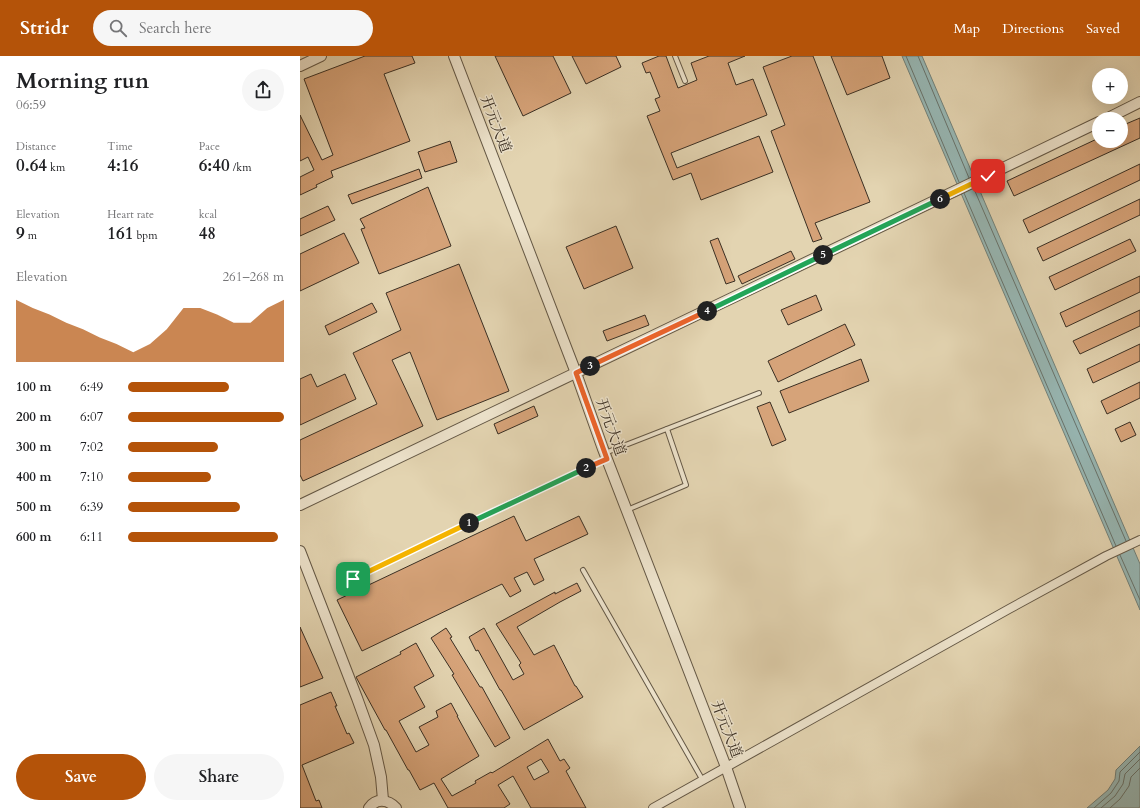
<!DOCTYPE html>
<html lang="en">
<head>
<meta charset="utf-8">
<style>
  body { margin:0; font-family:Cardo,"Noto Serif SC",serif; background:#f6f6f6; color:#202124; height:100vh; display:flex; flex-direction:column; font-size:15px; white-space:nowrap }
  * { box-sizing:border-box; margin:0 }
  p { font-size:13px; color:#757577 }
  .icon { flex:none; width:22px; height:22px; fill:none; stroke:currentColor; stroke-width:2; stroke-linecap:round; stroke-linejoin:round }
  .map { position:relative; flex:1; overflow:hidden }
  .drawer { display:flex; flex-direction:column; background:#fff; width:300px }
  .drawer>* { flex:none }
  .controls { position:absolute; left:792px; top:12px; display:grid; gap:8px }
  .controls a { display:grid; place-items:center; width:36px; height:36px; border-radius:50%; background:#fff; box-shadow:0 4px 16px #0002; font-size:20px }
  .pin { position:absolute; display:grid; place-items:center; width:34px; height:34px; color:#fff; margin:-17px; border-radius:8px; box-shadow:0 2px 6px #0006 }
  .km { position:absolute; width:20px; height:20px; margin:-10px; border-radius:50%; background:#222; color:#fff; font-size:11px; line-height:20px; text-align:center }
  .round { display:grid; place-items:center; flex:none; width:42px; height:42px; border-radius:21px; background:#f6f6f6 }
  .overview { display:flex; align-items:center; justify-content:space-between; height:68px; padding:0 16px }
  h1 { font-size:22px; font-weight:700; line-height:30px }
  .metrics { display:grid; grid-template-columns:repeat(3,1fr); gap:6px; height:68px; padding:4px 16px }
  .metrics div { display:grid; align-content:center }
  .metrics b { font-size:17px; font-weight:700 }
  .metrics small { font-size:11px; font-weight:400 }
  .metrics p { font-size:11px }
  .chart { height:112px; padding:8px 16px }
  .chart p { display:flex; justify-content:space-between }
  .chart svg { width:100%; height:72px; margin-top:4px; fill:#b45309; opacity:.7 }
  .action { display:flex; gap:8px; margin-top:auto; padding:8px 16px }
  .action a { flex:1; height:46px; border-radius:24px; background:#b45309; color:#fff; font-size:16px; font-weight:700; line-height:46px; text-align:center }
  .action a+a { background:#f6f6f6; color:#202124 }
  ul { padding:0 16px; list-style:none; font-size:13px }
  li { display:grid; grid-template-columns:64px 48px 1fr; align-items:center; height:30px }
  li i { height:10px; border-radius:5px; background:#b45309 }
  header { display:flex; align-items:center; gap:24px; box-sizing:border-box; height:56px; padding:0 20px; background:#b45309; color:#fff }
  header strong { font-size:19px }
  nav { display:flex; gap:22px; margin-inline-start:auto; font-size:14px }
  .search { width:280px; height:36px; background:#f6f6f6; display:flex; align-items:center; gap:10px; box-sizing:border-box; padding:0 14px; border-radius:22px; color:#757577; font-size:15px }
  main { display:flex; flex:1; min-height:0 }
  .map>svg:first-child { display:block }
  .water { fill:#97b7b4; stroke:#72817a }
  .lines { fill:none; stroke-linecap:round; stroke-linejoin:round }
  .shore { stroke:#68736c; stroke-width:1 }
  .building { fill:#d6a379; stroke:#3a2f23; fill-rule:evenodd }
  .service-casing { stroke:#645846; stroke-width:6 }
  .minor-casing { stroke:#645846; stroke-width:10 }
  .tertiary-casing { stroke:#645846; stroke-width:12 }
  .service { stroke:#ede3cc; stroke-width:4 }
  .minor { stroke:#ede3cc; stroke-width:8 }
  .tertiary { stroke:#ede3cc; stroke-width:10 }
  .split-1-casing { stroke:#fff; stroke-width:8 }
  .split-2-casing { stroke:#fff; stroke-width:8 }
  .split-3-casing { stroke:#fff; stroke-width:8 }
  .split-4-casing { stroke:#fff; stroke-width:8 }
  .split-5-casing { stroke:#fff; stroke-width:8 }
  .split-6-casing { stroke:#fff; stroke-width:8 }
  .split-7-casing { stroke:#fff; stroke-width:8 }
  .split-1 { stroke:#f5b400; stroke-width:5 }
  .split-2 { stroke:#22a559; stroke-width:5 }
  .split-3 { stroke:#f0652b; stroke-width:5 }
  .split-4 { stroke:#f0652b; stroke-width:5 }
  .split-5 { stroke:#22a559; stroke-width:5 }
  .split-6 { stroke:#22a559; stroke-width:5 }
  .split-7 { stroke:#f5b400; stroke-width:5 }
  .labels { text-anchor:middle; stroke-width:3; stroke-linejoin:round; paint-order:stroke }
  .street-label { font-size:15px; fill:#3a2f23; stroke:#ede3cc }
</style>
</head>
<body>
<header>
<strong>Stridr</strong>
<div class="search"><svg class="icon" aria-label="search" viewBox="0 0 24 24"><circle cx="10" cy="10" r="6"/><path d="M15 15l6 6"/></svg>Search here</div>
<nav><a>Map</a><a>Directions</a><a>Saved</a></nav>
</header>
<main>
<section class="drawer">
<div class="overview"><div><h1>Morning run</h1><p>06:59</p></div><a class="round"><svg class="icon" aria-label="share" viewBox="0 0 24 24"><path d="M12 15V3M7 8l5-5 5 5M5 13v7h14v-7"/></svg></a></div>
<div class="metrics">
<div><p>Distance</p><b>0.64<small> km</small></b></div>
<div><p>Time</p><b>4:16</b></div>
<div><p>Pace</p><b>6:40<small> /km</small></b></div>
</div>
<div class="metrics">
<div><p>Elevation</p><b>9<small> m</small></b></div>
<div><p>Heart rate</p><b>161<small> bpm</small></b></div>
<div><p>kcal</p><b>48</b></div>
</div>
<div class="chart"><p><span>Elevation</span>261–268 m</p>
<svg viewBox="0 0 160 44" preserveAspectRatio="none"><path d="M0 44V6L10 11L20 15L30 20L40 24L50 29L60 33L70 38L80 33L90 24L100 11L110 11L120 15L130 20L140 20L150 11L160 6V44z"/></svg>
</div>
<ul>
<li><b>100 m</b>6:49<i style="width:65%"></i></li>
<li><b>200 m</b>6:07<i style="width:100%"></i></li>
<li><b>300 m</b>7:02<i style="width:58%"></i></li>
<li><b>400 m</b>7:10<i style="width:53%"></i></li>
<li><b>500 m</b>6:39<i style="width:72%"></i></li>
<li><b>600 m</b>6:11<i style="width:96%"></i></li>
</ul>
<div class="action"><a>Save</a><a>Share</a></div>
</section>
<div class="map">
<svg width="840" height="752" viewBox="0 0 840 752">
  <rect width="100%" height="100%" fill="#e3d4b1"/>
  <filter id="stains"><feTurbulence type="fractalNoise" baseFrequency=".005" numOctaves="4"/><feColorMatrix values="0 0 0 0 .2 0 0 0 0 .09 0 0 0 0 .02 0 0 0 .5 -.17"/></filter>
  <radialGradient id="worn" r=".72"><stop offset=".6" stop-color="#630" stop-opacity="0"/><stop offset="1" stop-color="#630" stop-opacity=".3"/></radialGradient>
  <g class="water">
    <path d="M602,0H622L840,508V554Z"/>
    <path d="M840,690V750L839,752H787L808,734L815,723L816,714Z"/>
  </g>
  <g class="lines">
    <g class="shore">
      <path d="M606,0L659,126"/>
      <path d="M618,0L669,122"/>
      <path d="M674,133L826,485"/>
      <path d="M664,137L816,490"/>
      <path d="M820,499L840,544"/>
      <path d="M794,752L811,737L819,725L820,716L840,696"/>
      <path d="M801,752L815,740L823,728L825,718L840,703"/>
      <path d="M810,752L820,743L829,730L831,721L840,712"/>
    </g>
  </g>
  <g class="building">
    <path d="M65,0H112L115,7L84,18L110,85L31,115L33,121L16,129L17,131L0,139V121L14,114L8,101L0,105V59L22,104L33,99L4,23Z"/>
    <path d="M195,0H253L271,37L223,60Z"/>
    <path d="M272,0H316L321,11L286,28Z"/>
    <path d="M359,0H366L378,32L397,24L391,7L409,0H445L428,7L436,29L453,23L467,59L371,97L377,112L459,80L473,116L401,144L391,117L373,124L347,60L360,55L355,43L360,41L350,16L346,17L342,7Z"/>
    <path d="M492,0H513L570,146L515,167L522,183L513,186L471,75L485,69L463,11Z"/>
    <path d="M531,0H582L590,22L547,39Z"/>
    <path d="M840,62V82L714,140L707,125L799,82V85H821V70Z"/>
    <path d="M150,85L157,106L125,116L118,96Z"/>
    <path d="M840,108V124L729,177L723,164Z"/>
    <path d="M119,113L122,122L52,148L48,139Z"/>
    <path d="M128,131L151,190L79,218L61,173L65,172L60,163Z"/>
    <path d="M840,143V159L743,205L737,192Z"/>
    <path d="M28,150L35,164L0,180V163Z"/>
    <path d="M316,170L333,212L284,233L266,191Z"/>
    <path d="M44,177L59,207L0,235V198Z"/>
    <path d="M418,182L435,225L426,228L410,185Z"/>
    <path d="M830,183L836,195L755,234L749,221Z"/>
    <path d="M491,195L495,203L442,228L438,220Z"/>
    <path d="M159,208L209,335L137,364L110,296L92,304L123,370L3,425L0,419V384L77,348L53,297L101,274L86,237Z"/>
    <path d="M840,220V236L766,271L760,257Z"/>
    <path d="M516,239L522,254L488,269L481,254Z"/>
    <path d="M72,247L77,256L29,279L25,270Z"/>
    <path d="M840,254V270L780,298L773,285Z"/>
    <path d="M345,259L349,269L307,285L303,275Z"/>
    <path d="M545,268L555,289L478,326L468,305Z"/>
    <path d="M840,288V305L793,327L787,313Z"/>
    <path d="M561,303L569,325L489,357L480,335Z"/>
    <path d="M11,318L17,331L45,318L56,343L0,369V323Z"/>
    <path d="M840,326V342L807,358L801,345Z"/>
    <path d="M470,346L486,384L472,390L457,351Z"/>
    <path d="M234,350L238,360L198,378L194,368Z"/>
    <path d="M830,366L836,379L821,386L815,373Z"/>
    <path d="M214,460L226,485L279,460L288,478L234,503L244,524L234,529L227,516L214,522L221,535L210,541L202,528L62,595L37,544Z"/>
    <path d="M277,527L281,535L260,546L217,571L234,599L254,589L275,630H276L283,641L224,674L201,634H200L178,594L176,595L169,581L184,572L213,624L224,618L219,609L221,607L196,568L255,536V538Z"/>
    <path d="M0,571L23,622L0,631Z"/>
    <path d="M146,572L152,581L150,582L180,631H182L210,682L195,691L152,619L154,618L131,582Z"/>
    <path d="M116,587L134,620L114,631L125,651L99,665L116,696L129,689L119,671L138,661L136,655L151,647L158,660H157L179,700L141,723L152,740L176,727L175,725L191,716L192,717L248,683L260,705L264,703L270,712L266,715L286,752H231L213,720L198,729L210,748L204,752H148L134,727L120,734L109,714H108L86,674H85L56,621L101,598L100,596ZM241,703L249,716L234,724L227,711Z"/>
    <path d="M31,636L37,650H35L47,678L49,677L54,687L2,709L16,745L19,744L22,752H0V649Z"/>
  </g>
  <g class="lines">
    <g class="service-casing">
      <g id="service">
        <path d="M375,0L385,25"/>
        <path d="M305,397L459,337"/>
        <path d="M327,454L386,429L367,373"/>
        <path d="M283,514L402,723"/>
        <path d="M53,523L218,443L306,403"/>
      </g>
    </g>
    <g class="minor-casing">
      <path id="minor" d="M353,752L709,553L806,500L840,484"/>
    </g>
    <g class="tertiary-casing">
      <g id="tertiary">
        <path d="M154,0L276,317L303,393L426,711L440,752"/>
        <path d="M0,10L21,0"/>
        <path d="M806,63L840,46"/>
        <path d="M0,449L799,66"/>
        <path d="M0,495L57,642L74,689L81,721L83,744"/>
        <path d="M69,752C76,742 88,743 96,752"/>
      </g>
    </g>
    <use href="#service" class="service"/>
    <use href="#minor" class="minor"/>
    <use href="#tertiary" class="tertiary"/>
  </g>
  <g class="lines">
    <g class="split-1-casing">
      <path id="split-1" d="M53,523L169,467"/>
    </g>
    <g class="split-2-casing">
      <path id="split-2" d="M169,467L286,412"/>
    </g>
    <g class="split-3-casing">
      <path id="split-3" d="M286,412L307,403L276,317L290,310"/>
    </g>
    <g class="split-4-casing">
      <path id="split-4" d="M290,310L407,255"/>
    </g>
    <g class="split-5-casing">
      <path id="split-5" d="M407,255L523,199"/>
    </g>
    <g class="split-6-casing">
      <path id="split-6" d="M523,199L640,143"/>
    </g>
    <g class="split-7-casing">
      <path id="split-7" d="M640,143L688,120"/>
    </g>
    <use href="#split-1" class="split-1"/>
    <use href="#split-2" class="split-2"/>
    <use href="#split-3" class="split-3"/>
    <use href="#split-4" class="split-4"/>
    <use href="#split-5" class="split-5"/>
    <use href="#split-6" class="split-6"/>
    <use href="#split-7" class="split-7"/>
  </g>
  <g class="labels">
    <g class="street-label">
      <text transform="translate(196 68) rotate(69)" y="5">开元大道</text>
      <text transform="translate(311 371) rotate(70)" y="5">开元大道</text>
      <text transform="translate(427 673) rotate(69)" y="5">开元大道</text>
    </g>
  </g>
  <rect width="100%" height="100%" filter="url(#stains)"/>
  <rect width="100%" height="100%" fill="url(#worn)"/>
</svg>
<div class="controls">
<a>+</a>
<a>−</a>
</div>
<div class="pin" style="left:53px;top:523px;background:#1e9e55"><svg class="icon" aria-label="arrive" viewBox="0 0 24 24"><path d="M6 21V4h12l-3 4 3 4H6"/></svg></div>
<div class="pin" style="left:688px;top:120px;background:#d93025"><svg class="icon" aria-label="check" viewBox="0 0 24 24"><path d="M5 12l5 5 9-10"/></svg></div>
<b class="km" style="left:169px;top:467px">1</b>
<b class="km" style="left:286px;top:412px">2</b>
<b class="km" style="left:290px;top:310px">3</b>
<b class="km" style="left:407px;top:255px">4</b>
<b class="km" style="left:523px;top:199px">5</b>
<b class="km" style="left:640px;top:143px">6</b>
</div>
</main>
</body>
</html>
